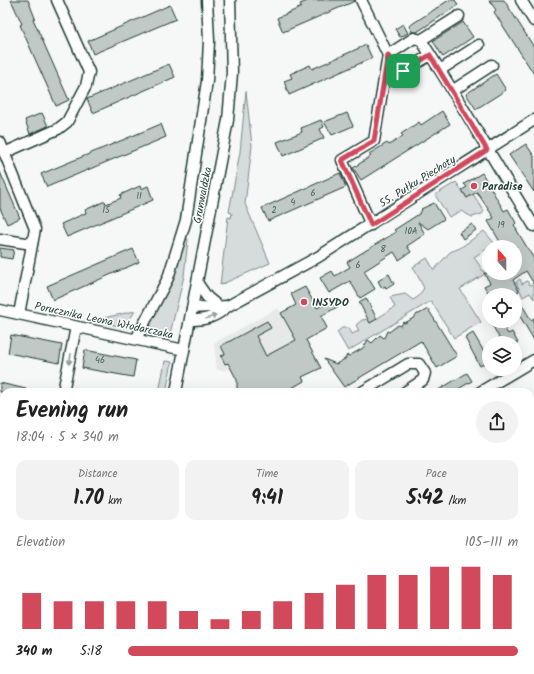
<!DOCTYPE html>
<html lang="en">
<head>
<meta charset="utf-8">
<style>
  body { margin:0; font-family:Kalam,sans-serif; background:#f2f2f2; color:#222; height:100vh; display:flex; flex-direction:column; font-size:15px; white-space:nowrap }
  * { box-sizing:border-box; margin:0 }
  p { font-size:13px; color:#767676 }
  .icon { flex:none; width:22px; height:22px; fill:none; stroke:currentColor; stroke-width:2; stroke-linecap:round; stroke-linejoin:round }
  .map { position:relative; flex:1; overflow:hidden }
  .drawer { position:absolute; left:0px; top:388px; width:534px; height:286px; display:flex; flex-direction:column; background:#fff; border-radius:12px 12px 0 0; box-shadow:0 4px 16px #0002 }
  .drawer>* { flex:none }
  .needle { width:26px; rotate:339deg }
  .controls { position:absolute; left:482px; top:240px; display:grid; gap:8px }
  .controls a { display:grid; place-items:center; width:40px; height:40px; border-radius:50%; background:#fff; box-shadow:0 4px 16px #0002; font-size:20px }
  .pin { position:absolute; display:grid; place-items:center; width:34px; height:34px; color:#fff; margin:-17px; border-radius:8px; box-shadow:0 2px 6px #0006 }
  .round { display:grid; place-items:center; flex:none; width:42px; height:42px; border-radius:21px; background:#f2f2f2 }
  .summary { display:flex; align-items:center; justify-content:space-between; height:68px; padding:0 16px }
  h1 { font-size:22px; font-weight:600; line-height:30px }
  .figures { display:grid; grid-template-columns:repeat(3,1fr); gap:6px; height:68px; padding:4px 16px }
  .figures div { display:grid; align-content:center; border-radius:10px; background:#f2f2f2; text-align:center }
  .figures b { font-size:20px; font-weight:600 }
  .figures small { font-size:11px; font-weight:400 }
  .figures p { font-size:11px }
  .chart { height:112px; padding:8px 16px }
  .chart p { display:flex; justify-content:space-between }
  .chart svg { width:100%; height:72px; margin-top:4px; stroke:#d1495b; stroke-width:6 }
  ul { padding:0 16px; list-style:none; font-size:13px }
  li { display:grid; grid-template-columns:64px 48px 1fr; align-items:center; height:30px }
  li i { height:10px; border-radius:5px; background:#d1495b }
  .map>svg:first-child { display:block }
  .built { fill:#e6e9e8 }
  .green { fill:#d6dcdb; stroke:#7a8c88 }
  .building { fill:#c0c9c6; stroke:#1f3d34 }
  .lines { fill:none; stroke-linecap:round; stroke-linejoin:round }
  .minor-casing { stroke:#1f3d34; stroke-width:13 }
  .minor { stroke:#fff; stroke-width:10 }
  .oneway { fill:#8f9e9a }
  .route-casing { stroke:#fff; stroke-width:8 }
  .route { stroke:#d1495b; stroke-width:5 }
  .poi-dot { fill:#d1495b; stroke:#fff; stroke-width:1.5 }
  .labels { text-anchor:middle; stroke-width:3; stroke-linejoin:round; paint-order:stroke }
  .number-label { font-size:9px; fill:#476058 }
  .street-label { font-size:11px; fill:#1f3d34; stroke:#fff }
  .poi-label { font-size:11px; font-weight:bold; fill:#1f3d34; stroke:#fff; text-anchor:start }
</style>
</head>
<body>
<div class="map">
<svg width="534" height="674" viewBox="0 0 534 674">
  <rect width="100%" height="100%" fill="#f6f7f7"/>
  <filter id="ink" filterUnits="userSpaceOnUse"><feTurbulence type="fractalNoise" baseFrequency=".025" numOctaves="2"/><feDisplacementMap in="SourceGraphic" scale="8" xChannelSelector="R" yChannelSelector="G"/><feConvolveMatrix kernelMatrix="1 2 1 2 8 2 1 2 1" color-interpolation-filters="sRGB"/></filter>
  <g filter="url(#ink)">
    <path class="built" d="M278,308L281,313L289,309L321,368L303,377L304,381L285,392H275L237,380L230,368L225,370H217L214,343Z"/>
    <g class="green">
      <path d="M246,91L252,146L245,204L270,263L220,285L228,217L231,218L232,213L229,212L240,152Z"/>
      <path d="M456,182L467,198L473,194L484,211L482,214L472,217L461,211L449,217L435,195Z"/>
      <path d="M484,231L495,244L474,257L485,274L460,289L481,322L454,338L431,301L348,351L337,332L342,328H349L352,334L359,331L356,325L362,320L368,319L370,323L395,307L390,297L405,294L413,300L418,297L424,288L413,267L427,258L434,270L450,252L460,248Z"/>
      <path d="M181,238L188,239L184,276L167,346L136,339Z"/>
      <path d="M520,279L522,284L527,281L530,285L534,283V299L530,293L523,297L516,282Z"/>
      <path d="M135,311L125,327L102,323L99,319Z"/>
      <path d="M165,361L172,362L166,392H159Z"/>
    </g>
    <g class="building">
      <path d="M11,0H28L35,18L33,19L69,100L56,106L20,25L22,24Z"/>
      <path d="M310,0H355V1L283,32L277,18L302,7L300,4Z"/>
      <path d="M449,0H455L458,5L417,32H412L409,26Z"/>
      <path d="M489,0H504L534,47V74L494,12L496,10Z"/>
      <path d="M170,5L176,19L93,54L88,41Z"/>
      <path d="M463,22L473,37L443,57L433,41Z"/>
      <path d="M403,24L408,33L400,37L395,29Z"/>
      <path d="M366,45L372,58L289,95L284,81L292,78L290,74L310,65L312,69Z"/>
      <path d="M169,64L175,77L93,113L87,99Z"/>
      <path d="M496,74L506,90L476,109L466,94Z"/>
      <path d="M442,111L450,124L361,180L353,168L371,156L369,154L387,143L389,145L403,136L401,134L419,122L421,125Z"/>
      <path d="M42,113L48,126L30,134L25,120Z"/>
      <path d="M347,113L353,126L332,135L324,122Z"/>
      <path d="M321,120L324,127L320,129L324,138L283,156L277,142L302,132L301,128Z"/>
      <path d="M161,124L166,137L47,187L41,174Z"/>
      <path d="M526,144L534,156V192L509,155Z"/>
      <path d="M0,172L20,218L7,224L0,208Z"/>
      <path d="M340,173L346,187L268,221L262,208Z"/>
      <path d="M482,173L504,211L508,209L516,223L514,225L517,229H516L534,259V284L526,271L513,280L519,291L515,293L531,320L534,318V340L518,313L515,315V293L512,295H490L484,286L490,283L484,273H515V248L517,247H503L488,221L494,218L477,192L467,198L462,190L467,187L464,184Z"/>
      <path d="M140,186L141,189L148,186L153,200L67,237L61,224L86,213L85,210L105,201L106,204L121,198L120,195Z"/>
      <path d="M434,203L444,219L428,229L418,222L425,234L407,246L411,252L399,260L394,252L364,271L375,289L360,298L350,281L329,293L320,278L332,271L335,276L350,267L347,262L396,232L394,230L419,214L422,210L421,209Z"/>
      <path d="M472,224L476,230L463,239L459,232Z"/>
      <path d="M0,248L14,250L12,259L0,257Z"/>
      <path d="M133,249L139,262L53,300L47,286Z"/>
      <path d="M389,274L394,284L386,289L385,286L382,288L378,281Z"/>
      <path d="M305,287L317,308L335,299L339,306L321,316L327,328L306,340L321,368L302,377L304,381L285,392H237V380L228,363L225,364L221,356L225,354L221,346L267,321L271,328L256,336L266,356L296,340L281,313L296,305L291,294Z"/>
      <path d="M366,298L377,319L370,323L359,302Z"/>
      <path d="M428,309L457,356L437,368L421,341L344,387L324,359L336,364L345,359L347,355L349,356L363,348L368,340L372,343L380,335L384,338L387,331L389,332L398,325L401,326L403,322L405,323L415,317L417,314H419Z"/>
      <path d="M490,321H500L508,334L512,332L518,343H502Z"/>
      <path d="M473,333L483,350L485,349L489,356V361L480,366L465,338Z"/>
      <path d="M11,335L62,345L59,363L8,353Z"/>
      <path d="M85,350L136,360L133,377L82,368Z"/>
      <path d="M467,373L472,381L453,392H435Z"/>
      <path d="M0,383L26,389V392H0Z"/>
    </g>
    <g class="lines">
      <g class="minor-casing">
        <g id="minor">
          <path d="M361,0L388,55L374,141L342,160L371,225"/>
          <path d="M521,0L534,21"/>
          <path d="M421,40L459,16"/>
          <path d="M430,55L406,70L400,71L396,68L388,55L414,38L421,40C460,101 496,164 534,226"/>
          <path d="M440,70L479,45"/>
          <path d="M452,91L492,65"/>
          <path d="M0,142L35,229L19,314"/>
          <path d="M4,153L58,129L67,122L86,86L89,72L57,0"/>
          <path d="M0,239L32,244"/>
          <path d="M198,284L207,297L218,306"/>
          <path d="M192,308L228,306"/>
          <path d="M0,310L184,350"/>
          <path d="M191,320C206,320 216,317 228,306L318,257L534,120"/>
          <path d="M136,339L168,278L186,220L207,81L209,41L207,0"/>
          <path d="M63,392L76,327"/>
          <path d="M176,392L228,120L232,73L230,0"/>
          <path d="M362,392L408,364H419L425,373L423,380L405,392"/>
          <path d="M480,392L534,360"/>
          <path d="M530,548L534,555"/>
          <path d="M0,550L4,551"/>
          <path d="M0,626L4,625"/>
          <path d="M80,670L81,674"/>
          <path d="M311,670L313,674"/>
          <path d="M359,670L364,674"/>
          <path d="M386,670L399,674"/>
          <path d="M453,670L465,674"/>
          <path d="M51,674L61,670"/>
        </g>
      </g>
      <use href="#minor" class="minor"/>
    </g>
    <defs><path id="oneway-solid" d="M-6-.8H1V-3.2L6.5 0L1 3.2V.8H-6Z"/></defs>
    <g class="oneway">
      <use href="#oneway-solid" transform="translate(211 317) rotate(-19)"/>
      <use href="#oneway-solid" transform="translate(70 359) rotate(101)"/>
    </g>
  </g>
  <g class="lines" filter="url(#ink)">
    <g class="route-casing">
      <path id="route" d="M388,55L396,68L400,71L406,70L430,55L487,150L371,225L342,160L374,141Z"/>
    </g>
    <use href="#route" class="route"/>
  </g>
  <g class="poi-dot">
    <circle cx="474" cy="186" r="4"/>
    <circle cx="304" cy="302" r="4"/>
  </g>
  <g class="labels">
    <g class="number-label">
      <text x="313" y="196">6</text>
      <text x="139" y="199">11</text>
      <text x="293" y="205">4</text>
      <text x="106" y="213">15</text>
      <text x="274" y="213">2</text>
      <text x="501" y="228">19</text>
      <text x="411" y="234">10A</text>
      <text x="383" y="252">8</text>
      <text x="358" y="268">6</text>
      <text x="100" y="363">46</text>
    </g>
    <g class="street-label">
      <text transform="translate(417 181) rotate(-32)" y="4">55. Pułku Piechoty</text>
      <text transform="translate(202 195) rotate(-79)" y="4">Grunwaldzka</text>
      <text transform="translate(104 320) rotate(12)" y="4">Porucznika Leona Włodarczaka</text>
    </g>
    <g class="poi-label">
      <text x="482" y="190">Paradise</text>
      <text x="312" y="306">INSYDO</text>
    </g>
  </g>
</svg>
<div class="controls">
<a><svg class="needle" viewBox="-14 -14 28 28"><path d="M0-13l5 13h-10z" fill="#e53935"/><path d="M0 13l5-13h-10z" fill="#767676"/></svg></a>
<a><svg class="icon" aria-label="locate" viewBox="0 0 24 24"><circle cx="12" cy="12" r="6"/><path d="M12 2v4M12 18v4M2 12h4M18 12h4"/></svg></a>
<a><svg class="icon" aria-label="layers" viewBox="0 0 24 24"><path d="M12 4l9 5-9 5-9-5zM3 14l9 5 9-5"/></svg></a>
</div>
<div class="pin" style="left:403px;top:71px;background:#1e9e55"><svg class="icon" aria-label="arrive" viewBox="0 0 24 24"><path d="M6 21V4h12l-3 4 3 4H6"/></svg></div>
<section class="drawer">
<div class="summary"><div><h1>Evening run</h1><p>18:04 · 5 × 340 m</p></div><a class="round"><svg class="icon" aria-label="share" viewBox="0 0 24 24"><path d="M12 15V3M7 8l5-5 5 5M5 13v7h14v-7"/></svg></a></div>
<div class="figures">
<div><p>Distance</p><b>1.70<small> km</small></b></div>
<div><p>Time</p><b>9:41</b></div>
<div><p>Pace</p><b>5:42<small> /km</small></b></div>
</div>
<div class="chart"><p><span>Elevation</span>105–111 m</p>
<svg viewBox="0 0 160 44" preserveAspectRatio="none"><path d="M5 44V22M15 44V27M25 44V27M35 44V27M45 44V27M55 44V33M65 44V38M75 44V33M85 44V27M95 44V22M105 44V17M115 44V11M125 44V11M135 44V6M145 44V6M155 44V11"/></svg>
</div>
<ul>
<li><b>340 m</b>5:18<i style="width:100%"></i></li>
</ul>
</section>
</div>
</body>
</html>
